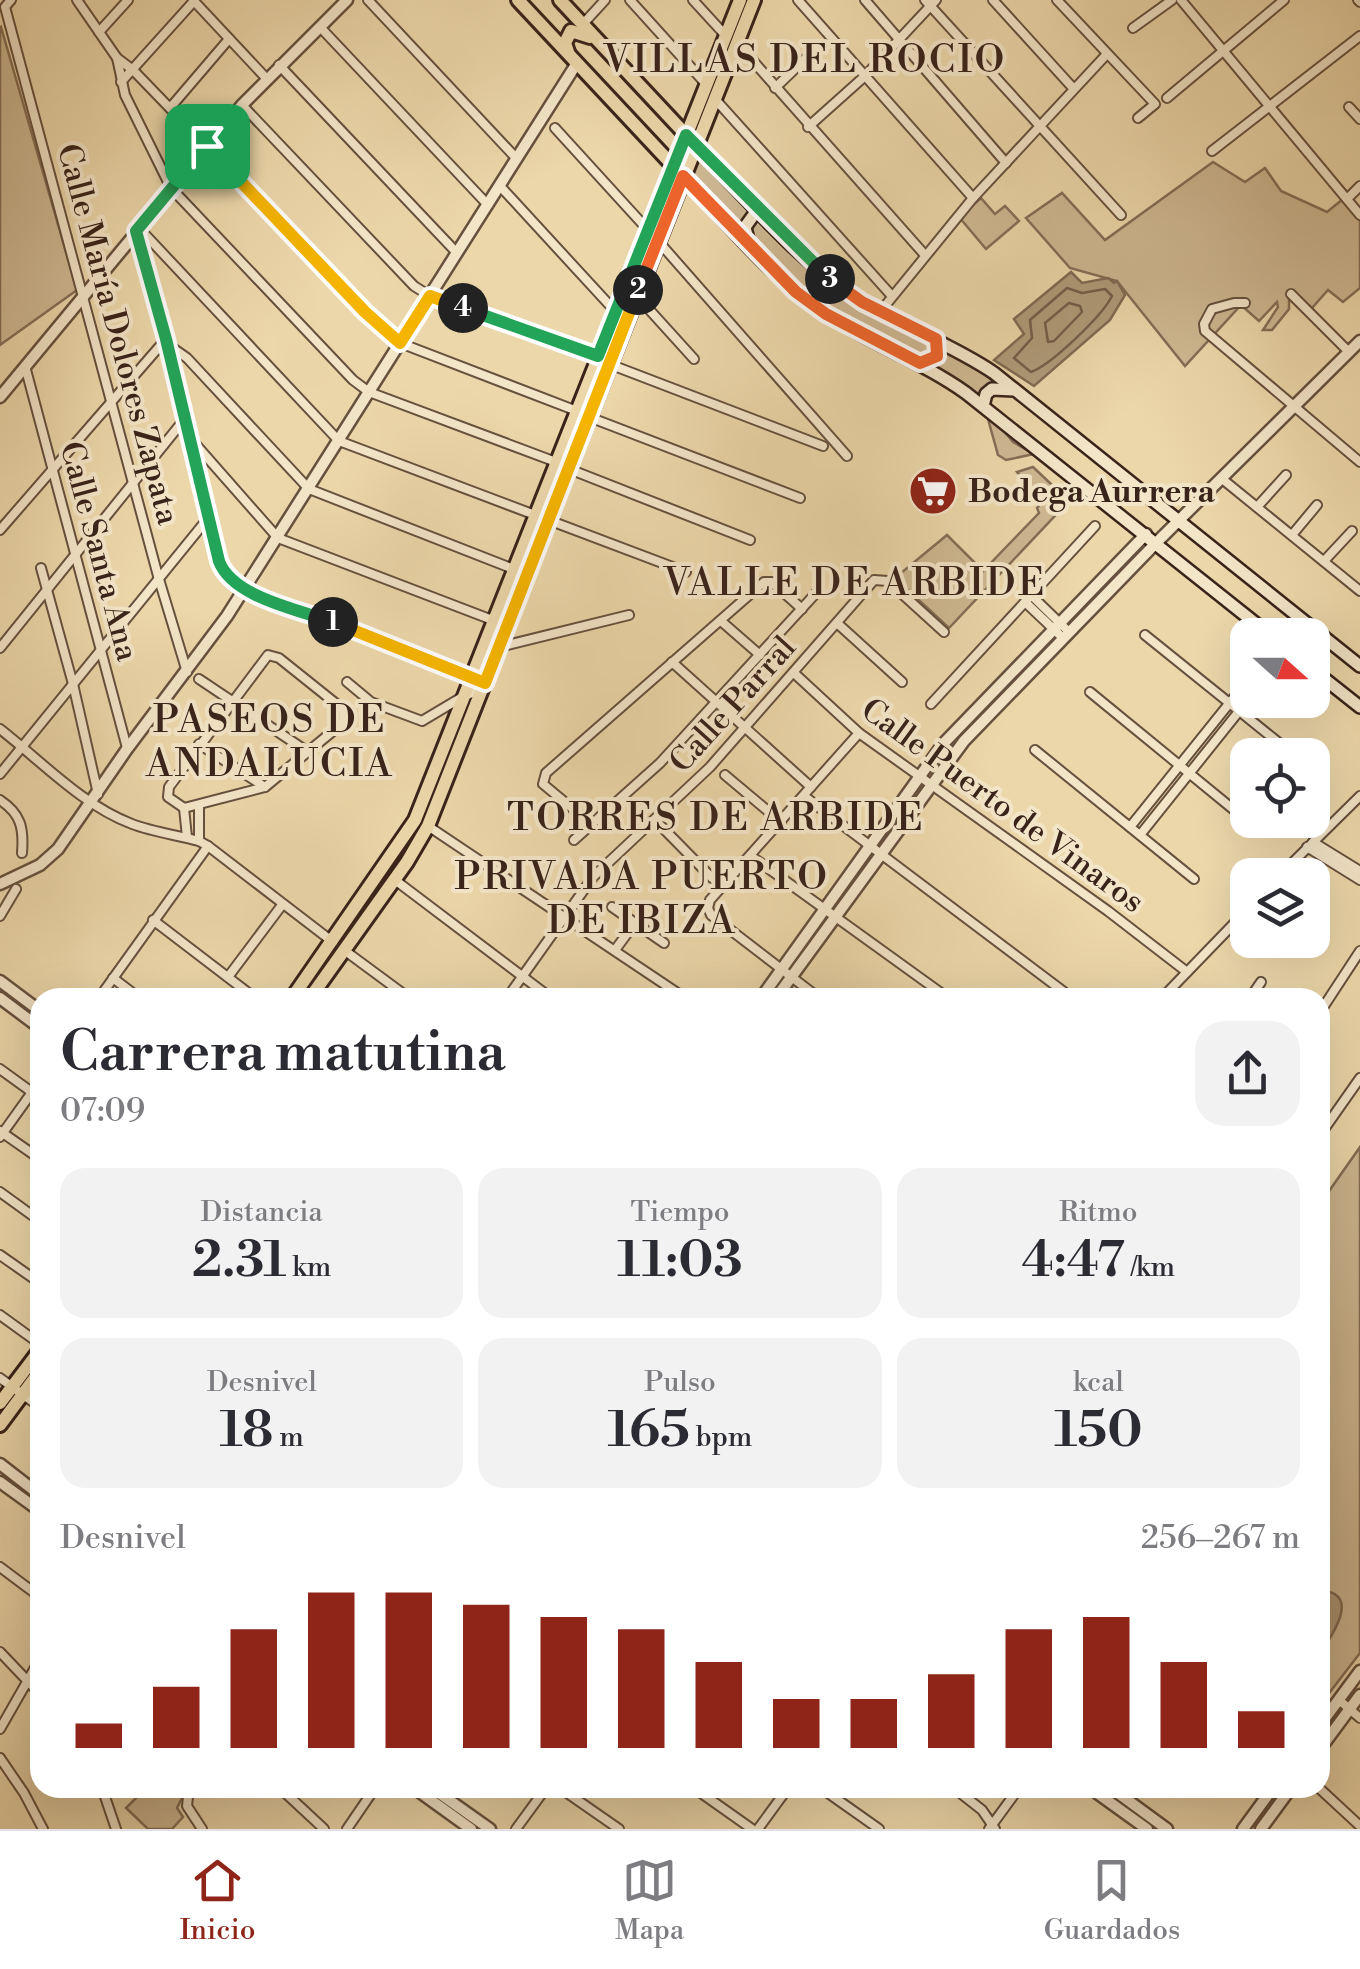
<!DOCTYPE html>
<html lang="es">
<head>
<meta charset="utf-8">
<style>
  body { margin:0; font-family:"Libre Bodoni",serif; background:#f2f2f3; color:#2b2b33; height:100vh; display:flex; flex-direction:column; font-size:38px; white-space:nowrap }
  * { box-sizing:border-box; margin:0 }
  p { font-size:32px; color:#7c7c81 }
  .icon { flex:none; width:55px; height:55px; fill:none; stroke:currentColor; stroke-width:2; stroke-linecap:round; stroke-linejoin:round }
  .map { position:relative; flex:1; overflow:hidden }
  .panel { position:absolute; left:30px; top:988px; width:1300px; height:810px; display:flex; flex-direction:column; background:#fff; border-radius:30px; box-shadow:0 10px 40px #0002 }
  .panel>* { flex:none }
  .needle { width:65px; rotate:111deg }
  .tools { position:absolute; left:1230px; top:618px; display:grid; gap:20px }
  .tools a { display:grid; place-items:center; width:100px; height:100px; border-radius:20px; background:#fff; box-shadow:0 10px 40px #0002; font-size:50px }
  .pin { position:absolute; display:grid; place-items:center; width:85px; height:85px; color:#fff; margin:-42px; border-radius:20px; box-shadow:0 5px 15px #0006 }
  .km { position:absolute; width:50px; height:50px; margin:-25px; border-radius:50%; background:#222; color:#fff; font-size:28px; line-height:50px; text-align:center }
  .round { display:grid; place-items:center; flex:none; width:105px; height:105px; border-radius:30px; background:#f2f2f3 }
  .headline { display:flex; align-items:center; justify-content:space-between; height:170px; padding:0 30px }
  h1 { font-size:55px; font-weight:600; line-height:75px }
  .metrics { display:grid; grid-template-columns:repeat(3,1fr); gap:15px; height:170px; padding:10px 30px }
  .metrics div { display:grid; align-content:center; border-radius:25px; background:#f2f2f3; text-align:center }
  .metrics b { font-size:50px; font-weight:600 }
  .metrics small { font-size:28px; font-weight:400 }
  .metrics p { font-size:28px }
  .chart { height:280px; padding:20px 30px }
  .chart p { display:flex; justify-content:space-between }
  .chart svg { width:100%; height:180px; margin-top:10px; stroke:#8f2418; stroke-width:6 }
  .dock { display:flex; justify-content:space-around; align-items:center; height:140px; border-top:2px solid #e1e1e2; background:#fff; font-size:28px; color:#7c7c81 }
  .dock a { display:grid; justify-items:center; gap:5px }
  .dock .selected { color:#8f2418 }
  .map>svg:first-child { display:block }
  .green { fill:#ceb892; stroke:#846e56; stroke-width:2.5 }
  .water { fill:#af9a79; stroke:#806a53; stroke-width:2.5 }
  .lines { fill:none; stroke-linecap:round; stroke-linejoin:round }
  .shore { stroke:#745e4a; stroke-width:2.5 }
  .minor-casing { stroke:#66503e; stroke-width:12 }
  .tertiary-casing { stroke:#66503e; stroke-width:15 }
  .secondary-casing { stroke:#39231a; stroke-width:16 }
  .primary-casing { stroke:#39231a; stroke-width:18 }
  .minor { stroke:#f3e5c8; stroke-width:8 }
  .tertiary { stroke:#f3e5c8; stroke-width:10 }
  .secondary { stroke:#f3e5c8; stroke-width:11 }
  .primary { stroke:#ecd7aa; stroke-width:12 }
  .split-1-casing { stroke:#fff; stroke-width:20 }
  .split-2-casing { stroke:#fff; stroke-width:20 }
  .split-3-casing { stroke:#fff; stroke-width:20 }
  .split-4-casing { stroke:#fff; stroke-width:20 }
  .split-5-casing { stroke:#fff; stroke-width:20 }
  .split-1 { stroke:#22a559; stroke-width:12 }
  .split-2 { stroke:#f5b400; stroke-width:12 }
  .split-3 { stroke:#f0652b; stroke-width:12 }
  .split-4 { stroke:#22a559; stroke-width:12 }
  .split-5 { stroke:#f5b400; stroke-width:12 }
  .labels { text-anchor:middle; stroke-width:8; stroke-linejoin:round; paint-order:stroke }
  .street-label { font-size:32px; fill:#39231a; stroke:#f3e5c8 }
  .poi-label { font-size:32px; font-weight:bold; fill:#39231a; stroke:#f3e5c8; text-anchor:start }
  .quarter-label { font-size:38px; letter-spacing:2.5px; fill:#39231a; stroke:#f3e5c8 }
</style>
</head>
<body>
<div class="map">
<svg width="1360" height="1829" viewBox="0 0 1360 1829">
  <rect width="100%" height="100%" fill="#ecd7aa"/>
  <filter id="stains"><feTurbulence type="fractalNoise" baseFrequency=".002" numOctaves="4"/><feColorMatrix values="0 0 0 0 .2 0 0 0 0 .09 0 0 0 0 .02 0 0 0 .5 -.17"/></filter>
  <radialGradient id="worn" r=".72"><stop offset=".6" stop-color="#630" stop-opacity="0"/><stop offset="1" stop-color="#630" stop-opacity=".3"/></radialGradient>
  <g class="green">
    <path d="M1,27L77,290L0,345V28Z"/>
    <path d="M699,158L828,288L980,370L998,386L983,399L831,314L796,289L690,176Z"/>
    <path d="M1213,162L1245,182L1265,168L1281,191L1327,212L1343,199L1360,219V288L1343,302L1328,290L1312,308L1295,294L1289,296V309L1272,330H1263L1278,307L1277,302L1259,321L1241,305L1185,366L1117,281L1070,268L1026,218L1062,193L1105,240Z"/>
    <path d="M981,198L995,214L1005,206L1019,221L986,249L959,217Z"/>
    <path d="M988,419L999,425L1013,442L1034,454L1006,460L998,455Z"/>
    <path d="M1033,467L1069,501L949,628L895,578L947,535L983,571L1039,513L1037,508L1042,502L1017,472Z"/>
    <path d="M1360,1147V1653L1320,1705V1204Z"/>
    <path d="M146,1788H172L183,1796L177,1808L183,1817L172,1829H148L126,1808Z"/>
  </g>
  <g class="water">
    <path d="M1071,272L1082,283L1108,278L1114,283L1117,281L1125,295L1110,320L1034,386L994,360L1024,334L1014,319Z"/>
    <path d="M1325,1591C1360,1596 1331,1637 1320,1654V1594Z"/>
  </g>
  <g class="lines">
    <g class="shore">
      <path d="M1067,288L1082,293L1105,289L1112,296C1102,316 1051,365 1031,372L1014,358L1032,338L1030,320Z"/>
      <path d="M1069,303L1080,306L1082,312L1054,341L1048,342L1045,323Z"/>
    </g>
    <g class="minor-casing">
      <g id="minor">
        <path d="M11,0L5,7L158,576L187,672"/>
        <path d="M77,0L117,58L133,70L388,334L400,343L577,411"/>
        <path d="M193,0L266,78"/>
        <path d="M368,0L517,159"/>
        <path d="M630,0L706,84"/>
        <path d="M693,0L726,36"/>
        <path d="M798,0L973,198"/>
        <path d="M865,0L1006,163"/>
        <path d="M925,0L1121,215"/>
        <path d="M993,0L1073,88"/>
        <path d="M1057,0L1155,104L1138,118"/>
        <path d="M1181,0L1360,215"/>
        <path d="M1358,0L1360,2"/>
        <path d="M583,24L605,0"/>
        <path d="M320,27L488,205"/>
        <path d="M1133,28L1172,0"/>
        <path d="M99,32L128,0"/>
        <path d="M738,44L924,254"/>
        <path d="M117,58L125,95L171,188L353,380L369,392L556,462"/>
        <path d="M279,65L457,253"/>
        <path d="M121,82L194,1"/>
        <path d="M775,88L805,59"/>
        <path d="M1167,98L1284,0"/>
        <path d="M715,99L891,295"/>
        <path d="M242,105L414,286L430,296L598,356"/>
        <path d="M1349,107L1360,119"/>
        <path d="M170,108L229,39"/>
        <path d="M808,127L865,76L936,0"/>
        <path d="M555,128L648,230"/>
        <path d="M1212,151L1360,36"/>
        <path d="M500,186L615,311"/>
        <path d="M1347,199L1360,186"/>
        <path d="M139,228L339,441L686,572"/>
        <path d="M136,231L219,561L228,579L245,591L383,640L473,678"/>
        <path d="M658,241L847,456"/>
        <path d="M1291,294L1349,352"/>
        <path d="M636,295L694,359"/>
        <path d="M1245,303H1234L1212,309L1204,324L1205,331L1360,462"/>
        <path d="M880,312L973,198L1107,54"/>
        <path d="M167,344L187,358L309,489L516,570"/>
        <path d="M609,364L823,446"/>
        <path d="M25,366L127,748"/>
        <path d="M589,417L800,498"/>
        <path d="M190,438L278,538L495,621"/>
        <path d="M569,469L750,540"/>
        <path d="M1221,478L1360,591"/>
        <path d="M1257,507L1286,475"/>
        <path d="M0,530L166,339"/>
        <path d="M1292,535L1317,505"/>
        <path d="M1324,561L1352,531"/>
        <path d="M41,568L73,684L98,794"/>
        <path d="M1031,595L1069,632"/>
        <path d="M1025,602L1063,638"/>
        <path d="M721,621L760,655"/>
        <path d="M837,623L902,682"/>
        <path d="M1145,635L1294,755"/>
        <path d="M499,647L629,615"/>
        <path d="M0,648L183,421"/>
        <path d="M268,655L279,658L344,710V722L265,787L184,808L168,797L169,787Z"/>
        <path d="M672,662L811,787"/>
        <path d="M794,673L859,733L1108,911L1187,972"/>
        <path d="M199,679L308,752"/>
        <path d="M347,682L371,702L422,721L464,696L483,689"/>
        <path d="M1090,692L1250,823"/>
        <path d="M931,704L1095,526"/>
        <path d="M0,729C41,761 82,805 132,824C153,832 177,835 199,841L208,846L333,942"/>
        <path d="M199,744L265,787"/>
        <path d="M1035,750L1194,879"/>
        <path d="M0,774L209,517"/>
        <path d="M725,775L781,822"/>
        <path d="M804,796L1072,998"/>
        <path d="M0,800C21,814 24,828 22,853"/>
        <path d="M199,806V841"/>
        <path d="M184,808L187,837"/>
        <path d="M656,821L712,878"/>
        <path d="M590,823L543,784L546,773L764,582H772L802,609"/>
        <path d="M428,826L685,998"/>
        <path d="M1130,827L1248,680"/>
        <path d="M1140,835L1248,700"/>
        <path d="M574,840L660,763L817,592"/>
        <path d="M1313,842L1360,871"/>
        <path d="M1307,847L1360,880"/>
        <path d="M751,856L948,998"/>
        <path d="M1280,875L1360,796"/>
        <path d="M395,880L551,998"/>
        <path d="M612,907L664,943"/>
        <path d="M0,916L16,889"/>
        <path d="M153,920L255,998"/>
        <path d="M344,950L409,998"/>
        <path d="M615,950L635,923"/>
        <path d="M1273,950L1280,940"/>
        <path d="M228,977L282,905"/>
        <path d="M113,978L139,998"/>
        <path d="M99,998L208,846"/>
        <path d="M507,998L593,877L710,767L874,580L888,581L944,632"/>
        <path d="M819,998L711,915L708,908L710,900L859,733"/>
        <path d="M1162,998L1248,909"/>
        <path d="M1250,998L1261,982"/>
        <path d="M1324,1006L1360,951"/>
        <path d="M0,1069L40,1098"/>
        <path d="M0,1131L40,1159"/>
        <path d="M1320,1135L1360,1078"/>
        <path d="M0,1137L40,1081"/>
        <path d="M0,1192L40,1221"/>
        <path d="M0,1255L40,1283"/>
        <path d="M0,1315L40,1344"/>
        <path d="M0,1378L40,1407"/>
        <path d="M0,1567L40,1597"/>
        <path d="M0,1652L40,1694"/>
        <path d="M1339,1700L1360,1718"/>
        <path d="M0,1729L40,1659"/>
        <path d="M0,1758L24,1793L43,1829"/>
        <path d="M102,1788L116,1829"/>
        <path d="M189,1788L187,1806L202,1829"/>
        <path d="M280,1788L324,1829"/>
        <path d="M560,1788L619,1829"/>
        <path d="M694,1788L752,1829"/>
        <path d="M821,1788L879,1829"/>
        <path d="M954,1788L982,1810L995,1829"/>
        <path d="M1319,1788L1360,1826"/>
        <path d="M347,1829L375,1788"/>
        <path d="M516,1829L546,1788"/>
        <path d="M758,1829L788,1788"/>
        <path d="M989,1829L1019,1788"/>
      </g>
    </g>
    <g class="tertiary-casing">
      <g id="tertiary">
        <path d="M0,397L242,105L347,0"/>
        <path d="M0,884L40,865L58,849L127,749L227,616L577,63"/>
        <path d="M0,981L40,1011"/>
        <path d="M0,998L40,1028"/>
        <path d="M761,998L943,744L1146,534"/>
        <path d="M776,998L964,741L1156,543L1360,341"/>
        <path d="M0,1464L40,1495"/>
        <path d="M0,1482L40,1511"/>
        <path d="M1320,1725L1360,1671"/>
        <path d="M1320,1749L1360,1695"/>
        <path d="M414,1788L471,1829"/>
        <path d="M432,1788L490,1829"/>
        <path d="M1090,1788L1147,1829"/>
        <path d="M1111,1788L1167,1829"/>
        <path d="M1243,1829L1273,1788"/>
        <path d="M1261,1829L1291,1788"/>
      </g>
    </g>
    <g class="secondary-casing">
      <g id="secondary">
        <path d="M696,147C744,195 790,251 846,291C892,324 947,341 994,373L1360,666"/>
        <path d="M683,176C727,223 770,276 823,312C869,343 921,361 966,393L1270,635"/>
        <path d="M749,244L745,227L758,209"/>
        <path d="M920,363L937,356L936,339"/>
        <path d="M983,406L986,394L992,389L1014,390"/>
        <path d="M1312,669L1360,707"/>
      </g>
    </g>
    <g class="primary-casing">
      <g id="primary">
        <path d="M518,0L678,171"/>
        <path d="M560,0L688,137"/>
        <path d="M568,52L565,43L571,31L590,37"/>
        <path d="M292,998L415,820L740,0"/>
        <path d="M310,998L407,862L428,826L754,0"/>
        <path d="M0,1403L40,1350"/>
        <path d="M0,1425L40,1371"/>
      </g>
    </g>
    <use href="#minor" class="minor"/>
    <use href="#tertiary" class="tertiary"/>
    <use href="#secondary" class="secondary"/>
    <use href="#primary" class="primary"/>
  </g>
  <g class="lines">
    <g class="split-1-casing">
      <path id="split-1" d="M207,146L136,231L166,339L219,561C232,597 299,610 333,622"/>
    </g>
    <g class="split-2-casing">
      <path id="split-2" d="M333,622L485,683L638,290"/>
    </g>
    <g class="split-3-casing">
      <path id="split-3" d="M638,290L683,176L796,292L826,314L920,363L937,356L936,339L862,302L830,279"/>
    </g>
    <g class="split-4-casing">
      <path id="split-4" d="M463,308L598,356L686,135L830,279"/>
    </g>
    <g class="split-5-casing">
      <path id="split-5" d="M207,146L365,312L400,343L430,296L463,308"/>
    </g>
    <use href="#split-1" class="split-1"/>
    <use href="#split-2" class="split-2"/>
    <use href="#split-3" class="split-3"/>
    <use href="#split-4" class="split-4"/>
    <use href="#split-5" class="split-5"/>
  </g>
  <defs>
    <g id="supermarket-disc" transform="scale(2.5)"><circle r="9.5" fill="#8f2418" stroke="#f3e5c8"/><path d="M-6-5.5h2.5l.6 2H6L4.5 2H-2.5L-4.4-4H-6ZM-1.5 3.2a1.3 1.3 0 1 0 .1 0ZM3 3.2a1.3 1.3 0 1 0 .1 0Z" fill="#fff"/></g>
  </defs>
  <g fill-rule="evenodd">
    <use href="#supermarket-disc" x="933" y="491"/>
  </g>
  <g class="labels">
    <g class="street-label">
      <text transform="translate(119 334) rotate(75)" y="11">Calle María Dolores Zapata</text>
      <text transform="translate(100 551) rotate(75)" y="11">Calle Santa Ana</text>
      <text transform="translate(732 704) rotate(-48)" y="11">Calle Parral</text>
      <text transform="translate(1003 805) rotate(36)" y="11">Calle Puerto de Vinaros</text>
    </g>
    <g class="poi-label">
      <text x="968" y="502">Bodega Aurrera</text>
    </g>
    <g class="quarter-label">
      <text x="805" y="72">VILLAS DEL ROCIO</text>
      <text x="855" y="595">VALLE DE ARBIDE</text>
      <text x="270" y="732">PASEOS DE<tspan x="270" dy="44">ANDALUCIA</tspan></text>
      <text x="716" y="830">TORRES DE ARBIDE</text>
      <text x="642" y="889">PRIVADA PUERTO<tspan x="642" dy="44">DE IBIZA</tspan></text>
    </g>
  </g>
  <rect width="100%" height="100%" filter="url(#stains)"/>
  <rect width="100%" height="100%" fill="url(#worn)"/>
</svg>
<div class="tools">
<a><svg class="needle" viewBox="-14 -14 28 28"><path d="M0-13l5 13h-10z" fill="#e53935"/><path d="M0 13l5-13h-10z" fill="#7c7c81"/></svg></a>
<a><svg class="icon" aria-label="locate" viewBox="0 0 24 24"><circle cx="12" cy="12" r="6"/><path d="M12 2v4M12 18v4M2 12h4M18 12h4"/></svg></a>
<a><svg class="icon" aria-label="layers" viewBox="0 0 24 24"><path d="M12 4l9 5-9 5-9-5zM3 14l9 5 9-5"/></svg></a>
</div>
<div class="pin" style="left:207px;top:146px;background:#1e9e55"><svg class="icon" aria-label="arrive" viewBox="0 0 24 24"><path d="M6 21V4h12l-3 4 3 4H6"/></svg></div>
<b class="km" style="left:333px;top:622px">1</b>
<b class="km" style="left:638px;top:290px">2</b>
<b class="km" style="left:830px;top:279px">3</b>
<b class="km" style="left:463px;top:308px">4</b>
<section class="panel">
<div class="headline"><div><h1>Carrera matutina</h1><p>07:09</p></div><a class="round"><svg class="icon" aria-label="share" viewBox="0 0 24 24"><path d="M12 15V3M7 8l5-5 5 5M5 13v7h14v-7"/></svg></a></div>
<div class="metrics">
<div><p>Distancia</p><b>2.31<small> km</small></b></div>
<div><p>Tiempo</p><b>11:03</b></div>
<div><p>Ritmo</p><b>4:47<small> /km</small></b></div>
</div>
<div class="metrics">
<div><p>Desnivel</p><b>18<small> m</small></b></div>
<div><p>Pulso</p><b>165<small> bpm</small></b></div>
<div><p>kcal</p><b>150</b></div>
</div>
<div class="chart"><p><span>Desnivel</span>256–267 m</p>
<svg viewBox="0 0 160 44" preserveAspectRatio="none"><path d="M5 44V38M15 44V29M25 44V15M35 44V6M45 44V6M55 44V9M65 44V12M75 44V15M85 44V23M95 44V32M105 44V32M115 44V26M125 44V15M135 44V12M145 44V23M155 44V35"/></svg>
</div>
</section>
</div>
<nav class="dock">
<a class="selected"><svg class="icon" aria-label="home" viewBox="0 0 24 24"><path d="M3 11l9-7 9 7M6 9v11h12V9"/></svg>Inicio</a>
<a><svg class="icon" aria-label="map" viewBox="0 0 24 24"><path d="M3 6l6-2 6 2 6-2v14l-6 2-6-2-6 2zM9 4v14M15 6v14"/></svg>Mapa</a>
<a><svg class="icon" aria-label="saved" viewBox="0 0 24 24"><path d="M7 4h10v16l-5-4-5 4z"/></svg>Guardados</a>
</nav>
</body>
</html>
